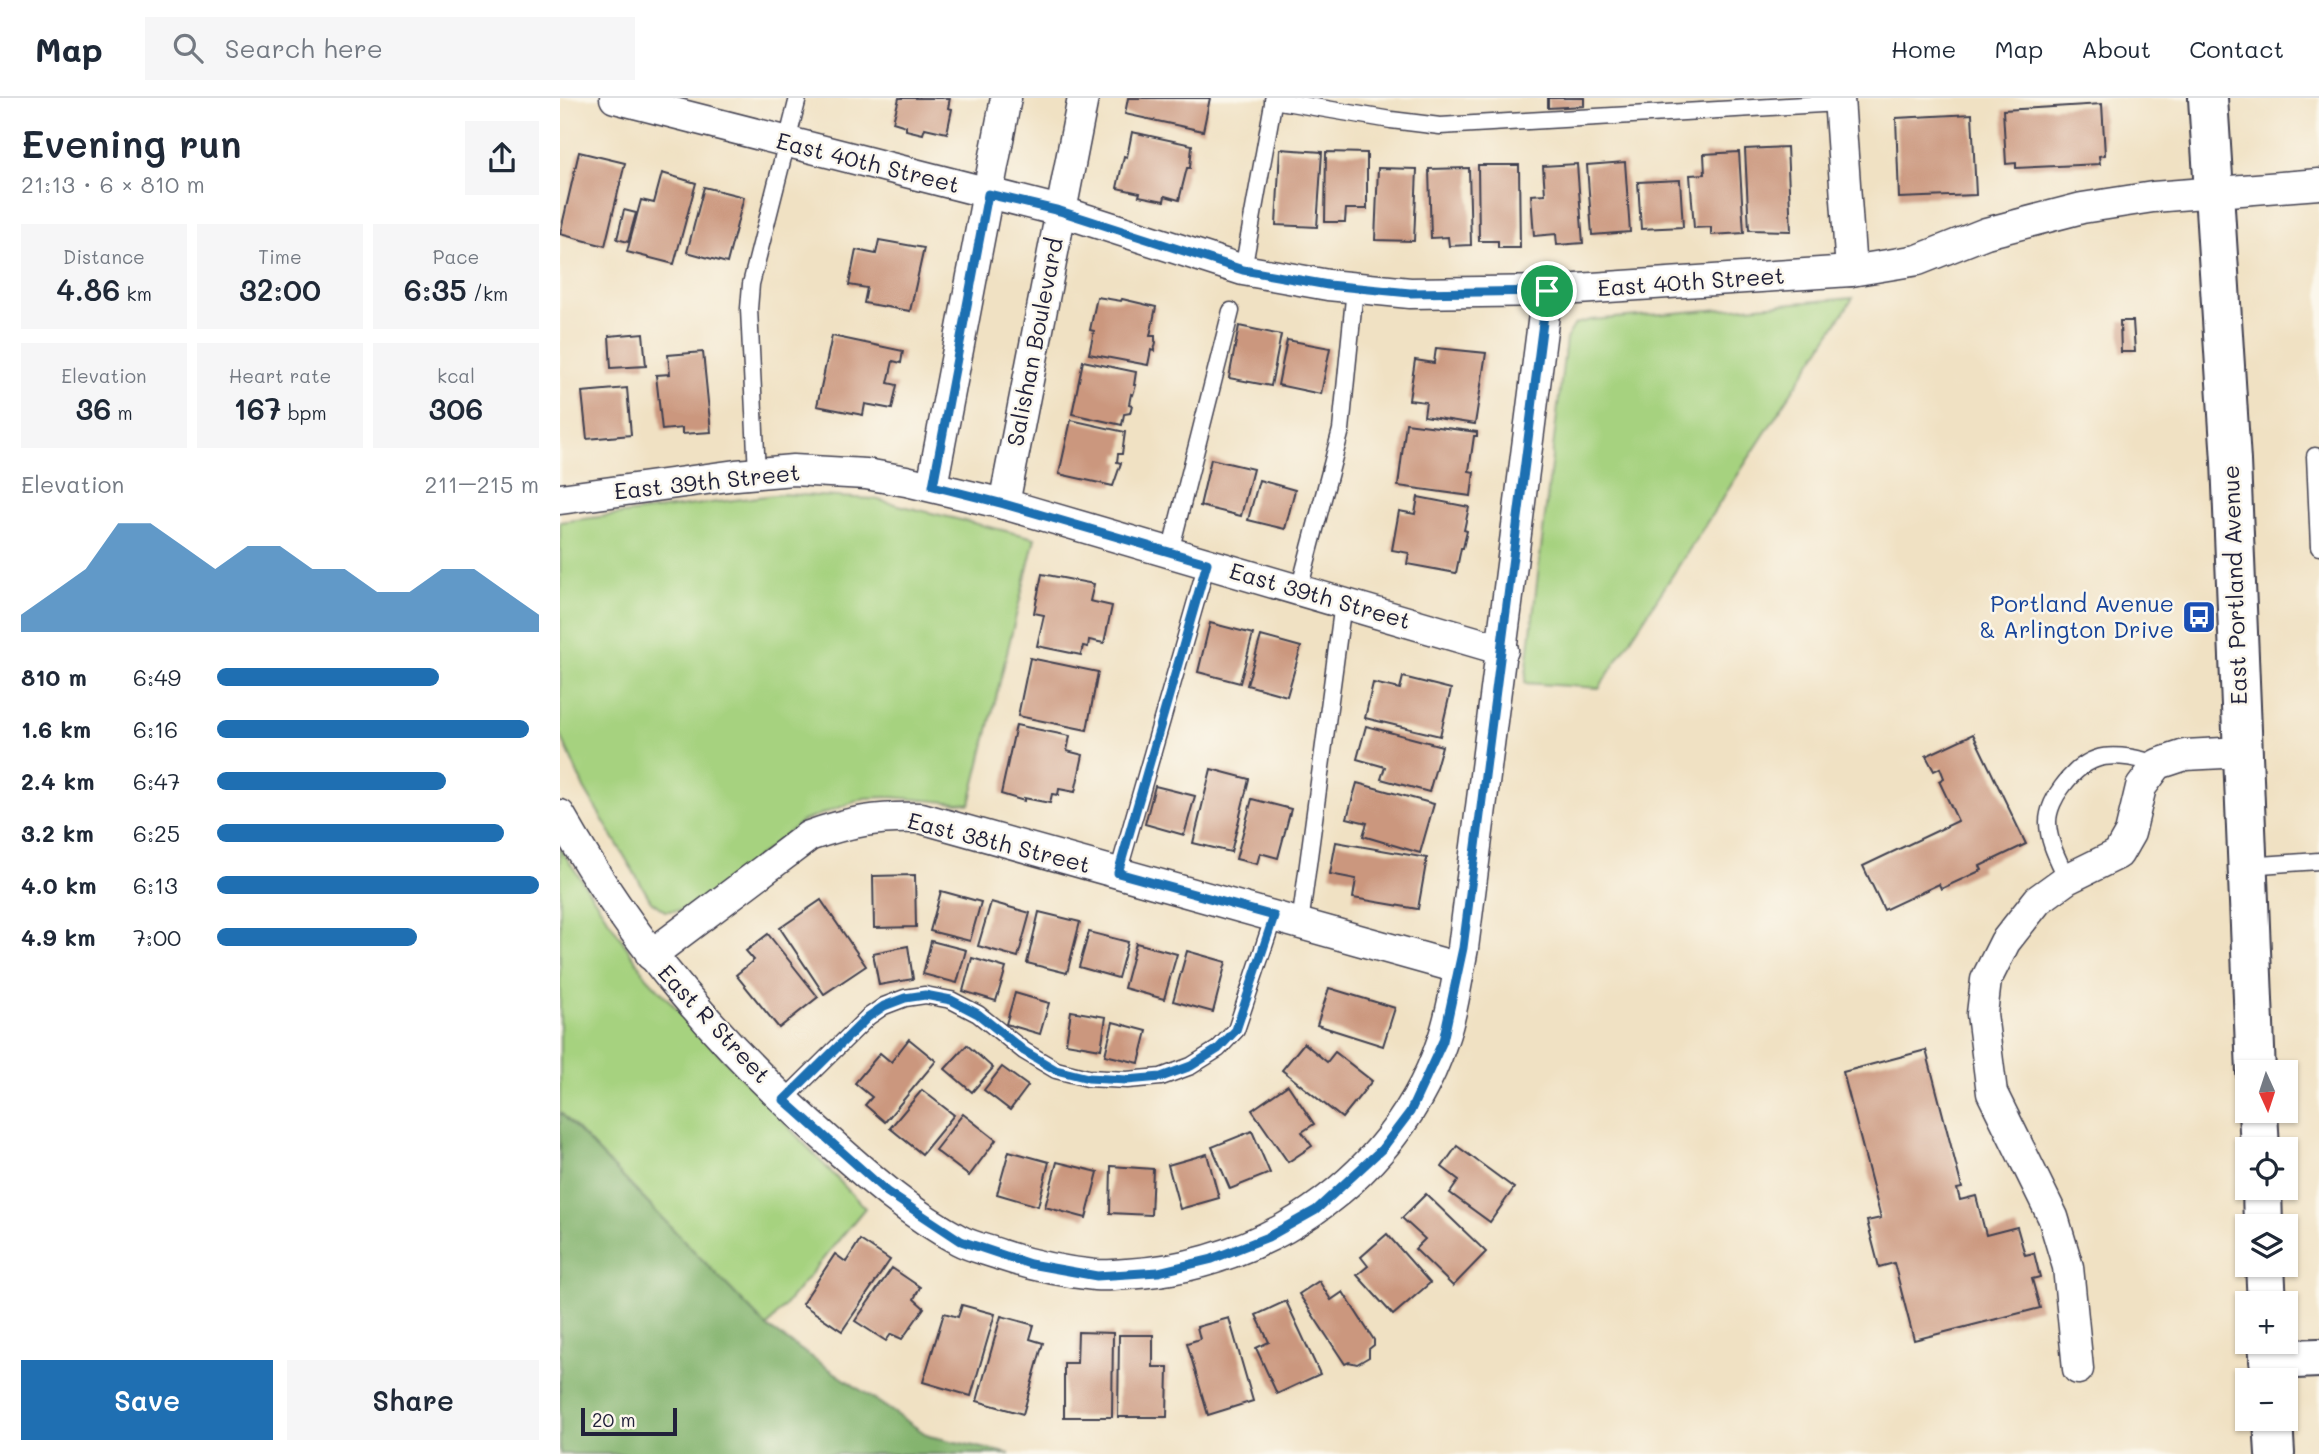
<!DOCTYPE html>
<html lang="en">
<head>
<meta charset="utf-8">
<style>
  body { margin:0; font-family:Mali,sans-serif; background:#f6f6f7; color:#1f2937; height:100vh; display:flex; flex-direction:column; font-size:26px; white-space:nowrap }
  * { box-sizing:border-box; margin:0 }
  p { font-size:23px; color:#747a83 }
  .icon { flex:none; width:38px; height:38px; fill:none; stroke:currentColor; stroke-width:2; stroke-linecap:round; stroke-linejoin:round }
  .map { position:relative; flex:1; overflow:hidden }
  .details { display:flex; flex-direction:column; background:#fff; width:560px }
  .details>* { flex:none }
  .needle { width:46px; rotate:177deg }
  .tools { position:absolute; left:1675px; top:962px; display:grid; gap:14px }
  .tools a { display:grid; place-items:center; width:63px; height:63px; border-radius:0px; background:#fff; box-shadow:0 2px 5px #0004; font-size:35px }
  .scale { position:absolute; left:21px; bottom:18px; width:96px; box-sizing:border-box; padding-left:7px; border:4px solid #22223b; border-top:0; font-size:19px; line-height:24px; white-space:nowrap; color:#22223b; -webkit-text-stroke:5px #fbf7ec; paint-order:stroke }
  .pin { position:absolute; display:grid; place-items:center; width:60px; height:60px; color:#fff; margin:-30px; border:4px solid #fff; border-radius:50%; box-shadow:0 2px 7px #0007 }
  .round { display:grid; place-items:center; flex:none; width:74px; height:74px; border-radius:0px; background:#f6f6f7 }
  .overview { display:flex; align-items:center; justify-content:space-between; height:119px; padding:0 21px }
  h1 { font-size:38px; font-weight:600; line-height:52px }
  .metrics { display:grid; grid-template-columns:repeat(3,1fr); gap:10px; height:119px; padding:7px 21px }
  .metrics div { display:grid; align-content:center; border-radius:0px; background:#f6f6f7; text-align:center }
  .metrics b { font-size:30px; font-weight:600 }
  .metrics small { font-size:19px; font-weight:400 }
  .metrics p { font-size:19px }
  .chart { height:196px; padding:14px 21px }
  .chart p { display:flex; justify-content:space-between }
  .chart svg { width:100%; height:126px; margin-top:7px; fill:#1f6fb2; opacity:.7 }
  .primary-button { display:flex; gap:14px; margin-top:auto; padding:14px 21px }
  .primary-button a { flex:1; height:80px; border-radius:0px; background:#1f6fb2; color:#fff; font-size:28px; font-weight:600; line-height:80px; text-align:center }
  .primary-button a+a { background:#f6f6f7; color:#1f2937 }
  ul { padding:0 21px; list-style:none; font-size:23px }
  li { display:grid; grid-template-columns:112px 84px 1fr; align-items:center; height:52px }
  li i { height:18px; border-radius:9px; background:#1f6fb2 }
  header { display:flex; align-items:center; gap:42px; box-sizing:border-box; height:98px; padding:0 35px; background:#fff; border-bottom:2px solid #e0e1e3 }
  header strong { font-size:33px }
  nav { display:flex; gap:38px; margin-inline-start:auto; font-size:24px }
  .search { width:490px; height:63px; background:#f6f6f7; display:flex; align-items:center; gap:18px; box-sizing:border-box; padding:0 24px; border-radius:0px; color:#747a83; font-size:26px }
  main { display:flex; flex:1; min-height:0 }
  .map>svg:first-child { display:block }
  .green { fill:#a6d27f; stroke:#647a5d; stroke-width:2 }
  .forest { fill:#84b46e; stroke:#536b54; stroke-width:2 }
  .building { fill:#cb977e }
  .lines { fill:none; stroke-linecap:round; stroke-linejoin:round }
  .service-casing { stroke:#413f4f; stroke-width:19 }
  .minor-casing { stroke:#413f4f; stroke-width:33 }
  .secondary-casing { stroke:#413f4f; stroke-width:42 }
  .primary-casing { stroke:#413f4f; stroke-width:42 }
  .service { stroke:#fff; stroke-width:16 }
  .minor { stroke:#fff; stroke-width:30 }
  .secondary { stroke:#fff; stroke-width:38 }
  .primary { stroke:#fff; stroke-width:38 }
  .route-casing { stroke:#fff; stroke-width:14 }
  .route { stroke:#1f6fb2; stroke-width:9 }
  .labels { text-anchor:middle; stroke-width:5; stroke-linejoin:round; paint-order:stroke }
  .street-label { font-size:23px; fill:#22223b; stroke:#fbf7ec }
  .transit-label { font-size:23px; fill:#164399; stroke:#fbf7ec; text-anchor:end }
</style>
</head>
<body>
<header>
<strong>Map</strong>
<div class="search"><svg class="icon" aria-label="search" viewBox="0 0 24 24"><circle cx="10" cy="10" r="6"/><path d="M15 15l6 6"/></svg>Search here</div>
<nav><a>Home</a><a>Map</a><a>About</a><a>Contact</a></nav>
</header>
<main>
<section class="details">
<div class="overview"><div><h1>Evening run</h1><p>21:13 · 6 × 810 m</p></div><a class="round"><svg class="icon" aria-label="share" viewBox="0 0 24 24"><path d="M12 15V3M7 8l5-5 5 5M5 13v7h14v-7"/></svg></a></div>
<div class="metrics">
<div><p>Distance</p><b>4.86<small> km</small></b></div>
<div><p>Time</p><b>32:00</b></div>
<div><p>Pace</p><b>6:35<small> /km</small></b></div>
</div>
<div class="metrics">
<div><p>Elevation</p><b>36<small> m</small></b></div>
<div><p>Heart rate</p><b>167<small> bpm</small></b></div>
<div><p>kcal</p><b>306</b></div>
</div>
<div class="chart"><p><span>Elevation</span>211–215 m</p>
<svg viewBox="0 0 160 44" preserveAspectRatio="none"><path d="M0 44V38L10 30L20 22L30 6L40 6L50 14L60 22L70 14L80 14L90 22L100 22L110 30L120 30L130 22L140 22L150 30L160 38V44z"/></svg>
</div>
<ul>
<li><b>810 m</b>6:49<i style="width:69%"></i></li>
<li><b>1.6 km</b>6:16<i style="width:97%"></i></li>
<li><b>2.4 km</b>6:47<i style="width:71%"></i></li>
<li><b>3.2 km</b>6:25<i style="width:89%"></i></li>
<li><b>4.0 km</b>6:13<i style="width:100%"></i></li>
<li><b>4.9 km</b>7:00<i style="width:62%"></i></li>
</ul>
<div class="primary-button"><a>Save</a><a>Share</a></div>
</section>
<div class="map">
<svg width="1759" height="1356" viewBox="0 0 1759 1356">
  <rect width="100%" height="100%" fill="#fbf7ec"/>
  <filter id="ink" filterUnits="userSpaceOnUse"><feTurbulence type="fractalNoise" baseFrequency=".0143" numOctaves="2"/><feDisplacementMap in="SourceGraphic" scale="14" xChannelSelector="R" yChannelSelector="G"/><feConvolveMatrix kernelMatrix="1 2 1 2 8 2 1 2 1" color-interpolation-filters="sRGB"/></filter>
  <filter id="wash" filterUnits="userSpaceOnUse"><feTurbulence type="fractalNoise" baseFrequency=".00686" numOctaves="4" result="noise"/><feDisplacementMap in="SourceGraphic" scale="28" xChannelSelector="R" yChannelSelector="G"/><feGaussianBlur stdDeviation="1.57" result="paint"/><feColorMatrix in="noise" values="0 0 0 0 0 0 0 0 0 0 0 0 0 0 0 0 0 1.4 0 .05"/><feComposite in="paint" operator="in"/></filter>
  <g filter="url(#wash)">
    <rect width="100%" height="100%" fill="#f0e1c3"/>
    <g class="green">
      <path d="M1293,200L1039,590L965,585L1006,241L1015,226L1031,222Z"/>
      <path d="M222,396L314,401L475,440L410,706L330,699L305,700L243,723L132,812L105,813L91,803L24,690L0,635V424Z"/>
      <path d="M0,750L87,879L305,1110L207,1229L0,1014Z"/>
    </g>
    <path class="forest" d="M0,1014L207,1229L369,1338L450,1356H0Z"/>
    <g id="blocks">
      <g class="building">
        <path d="M339,0H390L388,10L392,11L387,35L365,30L363,36L346,32V28L333,24Z"/>
        <path d="M568,0H650L643,33L565,16Z"/>
        <path d="M988,0H1024V8L988,10Z"/>
        <path d="M1542,6L1545,57L1539,58L1540,66L1456,70V65L1446,66L1443,12Z"/>
        <path d="M1412,16L1416,97L1339,100L1336,20Z"/>
        <path d="M572,34L632,47L630,70H627L619,102L605,98L604,103L579,98L580,95L557,90L564,58L567,59Z"/>
        <path d="M1227,49L1231,133L1189,132L1185,51Z"/>
        <path d="M720,51L762,54L757,129L716,127Z"/>
        <path d="M19,54L65,65L45,148L0,136Z"/>
        <path d="M766,54L807,55V111H786L785,124H765Z"/>
        <path d="M1179,54L1184,135L1151,137V129L1134,130L1130,77L1145,76L1144,56Z"/>
        <path d="M1065,64L1070,134L1032,137L1027,67Z"/>
        <path d="M1017,66L1023,145L997,147L996,136L974,138L971,97L985,96L983,68Z"/>
        <path d="M918,67H959L960,150H938V143H919Z"/>
        <path d="M818,70L857,71L854,143L815,142Z"/>
        <path d="M909,70L911,147L889,148L888,139L871,140L869,71Z"/>
        <path d="M102,75L136,85L114,166L67,154L81,102L94,105Z"/>
        <path d="M1120,82L1123,129L1081,131L1078,84Z"/>
        <path d="M144,89L184,99L167,165L127,154Z"/>
        <path d="M64,112L76,115L68,144L57,141Z"/>
        <path d="M319,142L364,150L350,213L304,205L307,190L289,187L296,152L316,156Z"/>
        <path d="M537,199L561,203L562,201L596,209L590,238H595V243L596,244L594,253L591,252L588,267L529,256L534,233L530,232Z"/>
        <path d="M1560,223H1573L1575,254H1561Z"/>
        <path d="M679,228L721,237L711,288L669,280Z"/>
        <path d="M83,235L86,268L51,270L49,238Z"/>
        <path d="M272,238L343,253L341,265L333,263L328,285L337,287L332,311L305,306L303,317L257,308Z"/>
        <path d="M727,242L770,250L761,296L718,287Z"/>
        <path d="M876,250L926,255L915,326L864,318L866,304L849,302L855,262L874,265Z"/>
        <path d="M143,254L151,334L122,336V330L102,332L96,277L110,276L108,257Z"/>
        <path d="M523,263L576,274L574,287H576L573,297L571,296L569,306L572,307L570,315L564,316L562,327L512,316Z"/>
        <path d="M67,290L71,337L27,341L22,294Z"/>
        <path d="M511,322L565,334L562,356H558L557,364L561,365L553,388L499,376Z"/>
        <path d="M846,325L917,334V338H914L909,373L914,374L911,398L838,388Z"/>
        <path d="M651,361L693,371L681,418L640,408Z"/>
        <path d="M699,382L735,392L725,431L688,422Z"/>
        <path d="M858,399L909,409L904,432L907,433L903,450H901L896,475L847,466L849,455L832,452L839,413L855,416Z"/>
        <path d="M482,476L534,486L530,503L552,508L544,545L529,542L528,549L523,548L521,557L477,548L484,517L474,515Z"/>
        <path d="M650,525L693,536L680,585L638,574Z"/>
        <path d="M701,538L741,549L727,598L687,587Z"/>
        <path d="M470,560L538,574L527,632L458,618Z"/>
        <path d="M843,579L891,591L880,638L805,620L813,585L840,591Z"/>
        <path d="M456,627L510,638L507,653L523,657L515,694L499,691L498,697L492,696L490,705L464,700V703L441,696Z"/>
        <path d="M806,628L882,648L869,694L821,681L825,669L797,661Z"/>
        <path d="M1413,636L1466,746L1420,768L1422,772L1381,791L1379,786L1324,812L1303,768L1398,723L1379,683L1384,680L1380,670L1374,673L1366,658Z"/>
        <path d="M651,671L689,681L671,754L633,745Z"/>
        <path d="M797,685L874,706L860,755L803,738L807,725L787,720Z"/>
        <path d="M595,688L635,698L624,737L585,726Z"/>
        <path d="M692,701L731,711L718,760L700,755L697,766L676,761Z"/>
        <path d="M776,744L867,760L858,811L793,800L796,781L770,776Z"/>
        <path d="M355,777L356,829L314,830L313,778Z"/>
        <path d="M381,793L421,804L410,843L370,833Z"/>
        <path d="M261,802L306,868L264,896L220,830Z"/>
        <path d="M431,804L470,815L458,859L418,848Z"/>
        <path d="M479,814L520,824L507,875L467,865Z"/>
        <path d="M529,834L568,844L558,880L519,869Z"/>
        <path d="M208,836L258,899L219,930L176,877L194,862L186,853Z"/>
        <path d="M371,843L406,852L397,885L363,876Z"/>
        <path d="M576,845L617,856L604,901L564,890Z"/>
        <path d="M348,848L353,881L319,887L313,855Z"/>
        <path d="M627,853L666,864L653,914L613,903Z"/>
        <path d="M412,860L446,870L436,903L403,893Z"/>
        <path d="M769,890L835,910L823,948L757,927Z"/>
        <path d="M455,895L489,905L480,936L446,926Z"/>
        <path d="M511,913L546,919L541,951L506,945Z"/>
        <path d="M553,924L587,933L579,965L545,957Z"/>
        <path d="M349,941L376,963L325,1024L305,1007L312,999L295,985L320,955L331,964Z"/>
        <path d="M744,945L767,964L775,954L812,983L782,1020L722,972Z"/>
        <path d="M407,947L433,970L412,994L385,971Z"/>
        <path d="M1366,952L1402,1090L1397,1091L1400,1102L1416,1098L1426,1137L1457,1129L1465,1157L1474,1155L1480,1179L1472,1181L1480,1210L1354,1242L1334,1165L1319,1169L1307,1123L1321,1120L1283,974Z"/>
        <path d="M442,969L468,988L450,1012L424,992Z"/>
        <path d="M728,987L754,1026L742,1034L752,1048L728,1064L692,1012Z"/>
        <path d="M362,992L394,1017L362,1056L330,1030Z"/>
        <path d="M403,1016L436,1042L409,1078L375,1052Z"/>
        <path d="M692,1033L710,1075L670,1091L652,1049Z"/>
        <path d="M897,1048L954,1090L930,1124L890,1095L899,1082L882,1069Z"/>
        <path d="M449,1053L489,1064L478,1108L437,1096Z"/>
        <path d="M647,1056L659,1100L620,1111L608,1067Z"/>
        <path d="M497,1064L538,1074L526,1120L485,1109Z"/>
        <path d="M551,1068L593,1071L591,1117L550,1115Z"/>
        <path d="M866,1096L926,1154L893,1188L855,1151L865,1141L842,1120Z"/>
        <path d="M827,1136L870,1185L833,1217L797,1177L808,1168L801,1159Z"/>
        <path d="M300,1142L330,1162L282,1233L242,1206L275,1156L286,1164Z"/>
        <path d="M332,1170L360,1189L354,1201L364,1210L342,1241L331,1236L326,1243L295,1223Z"/>
        <path d="M759,1183L771,1202L783,1194L814,1242V1247L809,1251V1259L797,1266L789,1264L785,1266L739,1196Z"/>
        <path d="M726,1203L760,1276L717,1296L696,1250L709,1244L696,1217Z"/>
        <path d="M402,1207L435,1216L411,1298L363,1284L384,1215L398,1219Z"/>
        <path d="M441,1218L474,1227L470,1241L483,1245L463,1316L417,1303Z"/>
        <path d="M669,1220L693,1303L648,1317L627,1245L640,1241L637,1229Z"/>
        <path d="M518,1234L553,1235L552,1319H504V1265H517Z"/>
        <path d="M559,1237H593V1269H608L607,1319H558Z"/>
      </g>
    </g>
  </g>
  <g filter="url(#ink)">
    <use href="#blocks" fill-opacity="0" stroke="#413f4f" stroke-width="2"/>
    <g class="lines">
      <g class="service-casing">
        <g id="service">
          <path d="M713,2L831,22L880,28L1279,5"/>
          <path d="M683,172L714,0"/>
          <path d="M1755,358L1759,449"/>
          <path d="M197,375L189,211L191,186L238,0"/>
          <path d="M610,454L671,213"/>
          <path d="M739,492L781,332L795,190"/>
          <path d="M1687,768L1759,763"/>
          <path d="M558,775L647,465"/>
          <path d="M1507,781C1499,763 1488,744 1488,724C1488,712 1495,698 1502,689C1530,650 1556,655 1598,666"/>
          <path d="M740,826L783,505"/>
          <path d="M224,1002L308,919L324,908L345,900L365,897L391,902L418,916L464,953L496,972L528,980L567,982L601,979L631,968L658,951L676,932L714,818"/>
        </g>
      </g>
      <g class="minor-casing">
        <g id="minor">
          <path d="M55,0L500,113L683,172L768,187L850,195L987,193L1291,173L1358,162L1426,135L1522,110L1593,99L1759,86"/>
          <path d="M1279,0L1291,173"/>
          <path d="M372,388L446,0"/>
          <path d="M0,401L176,377L233,372L306,376L346,383L444,406L943,552"/>
          <path d="M444,406L523,0"/>
          <path d="M0,717C72,845 162,949 272,1046C311,1081 352,1117 399,1142C412,1149 428,1152 441,1157C471,1167 503,1174 535,1177C545,1178 556,1177 567,1176C622,1173 676,1157 725,1130C797,1089 856,1023 882,944C893,914 897,881 903,850L987,193"/>
          <path d="M91,857L249,738C288,724 320,718 361,720L899,870"/>
          <path d="M1518,1271L1508,1169L1493,1119L1432,995L1422,916L1426,882L1445,844L1478,802L1507,781L1558,756L1570,735L1581,689L1598,666L1625,657L1682,654"/>
        </g>
      </g>
      <g class="secondary-casing">
        <path id="secondary" d="M1709,1262L1759,1260"/>
      </g>
      <g class="primary-casing">
        <g id="primary">
          <path d="M1648,0L1671,363L1696,975"/>
          <path d="M1698,1013L1700,1052"/>
          <path d="M1702,1090L1703,1129"/>
          <path d="M1705,1167L1707,1206"/>
          <path d="M1708,1244L1711,1283"/>
          <path d="M1713,1321L1715,1356"/>
        </g>
      </g>
      <use href="#service" class="service"/>
      <use href="#minor" class="minor"/>
      <use href="#secondary" class="secondary"/>
      <use href="#primary" class="primary"/>
    </g>
  </g>
  <g class="lines" filter="url(#ink)">
    <g class="route-casing">
      <path id="route" d="M428,96L500,113L683,172L768,187L850,195L987,193L903,850L883,943L850,1014L822,1051L756,1112L708,1139L652,1161L598,1174L537,1178L470,1166L401,1143L327,1094L224,1002L308,919L324,908L345,900L365,897L391,902L418,916L464,953L496,972L528,980L567,982L601,979L631,968L658,951L676,932L714,818L558,775L647,465L444,406L373,388Z"/>
    </g>
    <use href="#route" class="route"/>
  </g>
  <defs>
    <g id="bus-square" transform="scale(1.75)"><rect x="-9" y="-9" width="18" height="18" rx="4" fill="#1a4fb4" stroke="#fbf7ec"/><path d="M-5-6H5V4H4V6H2V4H-2V6H-4V4H-5ZM-3.5-4V0h7V-4ZM-3.5 1.2v1.5H-2V1.2ZM2 1.2v1.5H3.5V1.2Z" fill="#fff"/></g>
  </defs>
  <g fill-rule="evenodd">
    <use href="#bus-square" x="1639" y="519"/>
  </g>
  <g class="labels">
    <g class="street-label">
      <text transform="translate(308 65) rotate(14)" y="8">East 40th Street</text>
      <text transform="translate(1131 184) rotate(-4)" y="8">East 40th Street</text>
      <text transform="translate(475 244) rotate(-79)" y="8">Salishan Boulevard</text>
      <text transform="translate(147 384) rotate(-6)" y="8">East 39th Street</text>
      <text transform="translate(1675 487) rotate(-92)" y="8">East Portland Avenue</text>
      <text transform="translate(760 498) rotate(16)" y="8">East 39th Street</text>
      <text transform="translate(439 745) rotate(14)" y="8">East 38th Street</text>
      <text transform="translate(154 926) rotate(47)" y="8">East R Street</text>
    </g>
    <g class="transit-label">
      <text x="1614" y="514">Portland Avenue<tspan x="1614" dy="26">&amp; Arlington Drive</tspan></text>
    </g>
  </g>
</svg>
<div class="tools">
<a><svg class="needle" viewBox="-14 -14 28 28"><path d="M0-13l5 13h-10z" fill="#e53935"/><path d="M0 13l5-13h-10z" fill="#747a83"/></svg></a>
<a><svg class="icon" aria-label="locate" viewBox="0 0 24 24"><circle cx="12" cy="12" r="6"/><path d="M12 2v4M12 18v4M2 12h4M18 12h4"/></svg></a>
<a><svg class="icon" aria-label="layers" viewBox="0 0 24 24"><path d="M12 4l9 5-9 5-9-5zM3 14l9 5 9-5"/></svg></a>
<a>+</a>
<a>−</a>
</div>
<div class="scale">20 m</div>
<div class="pin" style="left:987px;top:193px;background:#1e9e55"><svg class="icon" aria-label="arrive" viewBox="0 0 24 24"><path d="M6 21V4h12l-3 4 3 4H6"/></svg></div>
</div>
</main>
</body>
</html>
